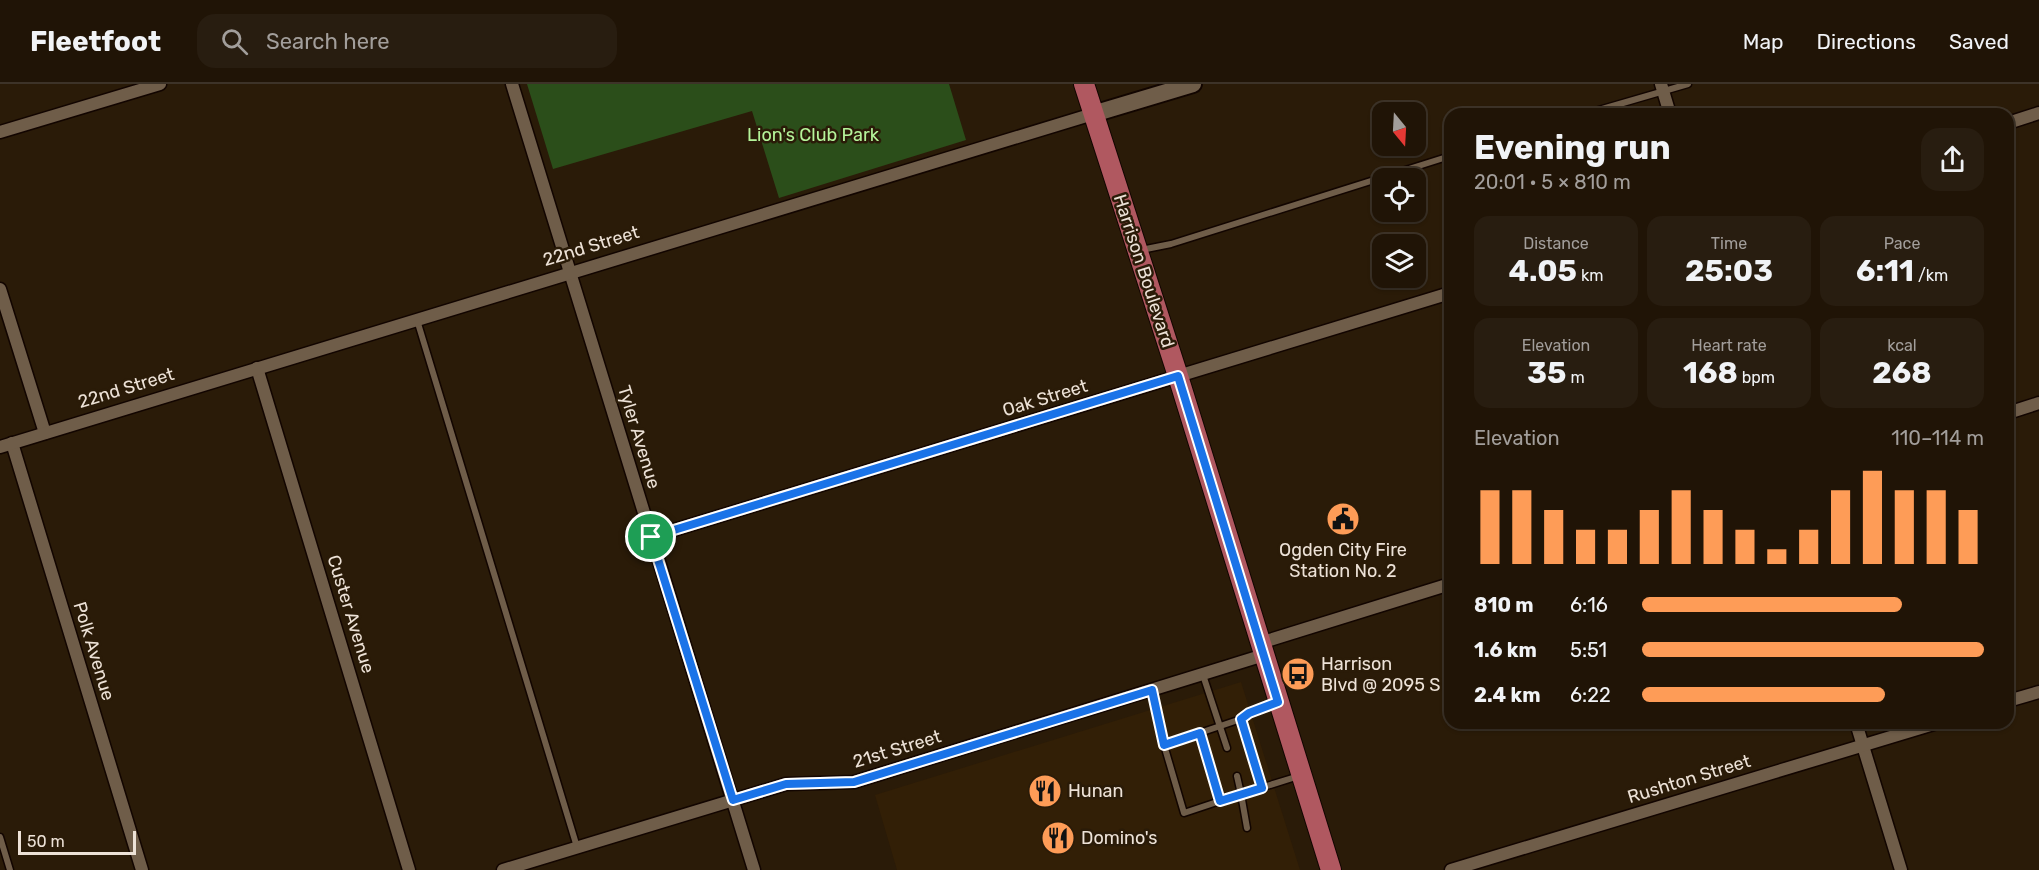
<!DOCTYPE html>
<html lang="en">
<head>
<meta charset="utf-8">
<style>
  body { margin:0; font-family:Rubik,sans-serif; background:#281d10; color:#f1f3f6; height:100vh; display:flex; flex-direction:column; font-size:22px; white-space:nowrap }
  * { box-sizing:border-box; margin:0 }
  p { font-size:20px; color:#a29e9b }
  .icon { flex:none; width:33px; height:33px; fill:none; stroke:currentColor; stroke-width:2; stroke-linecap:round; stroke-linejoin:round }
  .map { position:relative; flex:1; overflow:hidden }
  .details { position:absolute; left:1444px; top:24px; width:570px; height:621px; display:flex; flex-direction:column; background:#201406; border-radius:18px; box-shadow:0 2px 4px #0004,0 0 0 2px #3d3328 }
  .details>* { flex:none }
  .needle { width:39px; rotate:162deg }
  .tools { position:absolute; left:1372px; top:18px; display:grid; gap:12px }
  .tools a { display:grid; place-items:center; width:54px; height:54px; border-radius:12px; background:#201406; box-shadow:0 2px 4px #0004,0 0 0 2px #3d3328; font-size:30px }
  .scale { position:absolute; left:18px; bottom:15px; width:118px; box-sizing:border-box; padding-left:6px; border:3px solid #ede2d7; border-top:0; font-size:16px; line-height:21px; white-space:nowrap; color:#ede2d7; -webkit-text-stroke:4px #2a1b08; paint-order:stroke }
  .pin { position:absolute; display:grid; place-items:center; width:51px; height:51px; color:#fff; margin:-26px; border:3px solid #fff; border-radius:50%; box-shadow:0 2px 6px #0007 }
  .round { display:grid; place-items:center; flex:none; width:63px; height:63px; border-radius:18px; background:#281d10 }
  .head { display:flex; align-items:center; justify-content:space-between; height:102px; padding:0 30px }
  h1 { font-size:33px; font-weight:700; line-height:45px }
  .figures { display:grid; grid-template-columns:repeat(3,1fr); gap:9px; height:102px; padding:6px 30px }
  .figures div { display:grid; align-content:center; border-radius:15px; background:#281d10; text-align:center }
  .figures b { font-size:30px; font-weight:700 }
  .figures small { font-size:16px; font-weight:400 }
  .figures p { font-size:16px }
  .chart { height:168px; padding:12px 30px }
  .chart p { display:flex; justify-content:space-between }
  .chart svg { width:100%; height:108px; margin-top:6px; stroke:#fe9c57; stroke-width:6 }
  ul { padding:0 30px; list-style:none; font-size:20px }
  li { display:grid; grid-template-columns:96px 72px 1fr; align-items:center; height:45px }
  li i { height:15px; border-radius:8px; background:#fe9c57 }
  header { display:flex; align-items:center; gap:36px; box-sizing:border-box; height:84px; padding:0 30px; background:#201406; border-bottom:2px solid #3d3328 }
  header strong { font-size:28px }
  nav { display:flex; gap:33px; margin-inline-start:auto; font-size:21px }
  .search { width:420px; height:54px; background:#281d10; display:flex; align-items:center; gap:15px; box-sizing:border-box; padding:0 21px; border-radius:18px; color:#a29e9b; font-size:22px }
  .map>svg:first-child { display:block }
  .built { fill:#321f06 }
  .green { fill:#2b4e1a }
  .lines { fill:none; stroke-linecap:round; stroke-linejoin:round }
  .service-casing { stroke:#120500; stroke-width:9 }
  .minor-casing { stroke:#120500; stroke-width:15 }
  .tertiary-casing { stroke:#120500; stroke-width:20 }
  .primary-casing { stroke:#120500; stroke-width:22 }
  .service { stroke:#6f5d49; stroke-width:6 }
  .minor { stroke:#6f5d49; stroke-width:12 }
  .tertiary { stroke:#6f5d49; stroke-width:16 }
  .primary { stroke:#b05860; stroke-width:20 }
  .route-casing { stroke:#fff; stroke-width:12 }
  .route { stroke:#1a73e8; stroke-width:8 }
  .labels { text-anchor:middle; stroke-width:5; stroke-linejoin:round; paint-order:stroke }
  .park-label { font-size:18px; fill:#b5f49a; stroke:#2a1b08 }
  .street-label { font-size:18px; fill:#ede2d7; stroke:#2a1b08 }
  .poi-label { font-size:18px; fill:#ede2d7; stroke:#2a1b08; text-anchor:start }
</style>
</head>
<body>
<header>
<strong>Fleetfoot</strong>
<div class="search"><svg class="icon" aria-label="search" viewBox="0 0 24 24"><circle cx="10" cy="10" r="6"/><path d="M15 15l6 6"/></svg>Search here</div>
<nav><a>Map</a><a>Directions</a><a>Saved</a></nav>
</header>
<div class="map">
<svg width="2039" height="786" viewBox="0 0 2039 786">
  <rect width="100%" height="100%" fill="#2a1b08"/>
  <path class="built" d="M1241,598L1300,786H897L875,711Z"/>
  <path class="green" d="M527,0H949L966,56L779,114L752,27L553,85Z"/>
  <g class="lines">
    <g class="service-casing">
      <g id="service">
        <path d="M1585,30L1688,0"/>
        <path d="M1141,166L1171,160L1450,72"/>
        <path d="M417,236L577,763"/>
        <path d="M1203,591L1227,664"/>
        <path d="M1152,606L1164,661"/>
        <path d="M1241,635L1249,629L1275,619"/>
        <path d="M1200,649L1220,717"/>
        <path d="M1237,692L1241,710L1184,729L1164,661L1241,635L1262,704"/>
        <path d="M1247,744L1241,710L1299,692"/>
        <path d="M0,753L10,786"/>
      </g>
    </g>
    <g class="minor-casing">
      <g id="minor">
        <path d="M512,0L754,786"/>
        <path d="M1661,0L1670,30"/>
        <path d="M2008,39L2039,29"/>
        <path d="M0,48L160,0"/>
        <path d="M0,205L45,349"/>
        <path d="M257,284L409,786"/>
        <path d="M2008,329L2039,319"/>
        <path d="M12,359L142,786"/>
        <path d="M0,363L1093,30"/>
        <path d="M651,453L1450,209"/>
        <path d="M1260,559L1450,500"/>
        <path d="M2008,617L2039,608"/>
        <path d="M1856,639L1901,786"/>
        <path d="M503,786L786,700L854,698L1264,571"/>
        <path d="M1451,786L1937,639"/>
      </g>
    </g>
    <g class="tertiary-casing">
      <path id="tertiary" d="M1093,30L1193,0"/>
    </g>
    <g class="primary-casing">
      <path id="primary" d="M1084,0L1178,292L1331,786"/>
    </g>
    <use href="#service" class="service"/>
    <use href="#minor" class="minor"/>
    <use href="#tertiary" class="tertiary"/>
    <use href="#primary" class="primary"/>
  </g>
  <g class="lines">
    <g class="route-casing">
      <path id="route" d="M1178,292L1278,618L1249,629L1241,635L1262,704L1220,717L1200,649L1164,661L1152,606L854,698L786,700L733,716L651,453Z"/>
    </g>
    <use href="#route" class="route"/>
  </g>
  <defs>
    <g id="civic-disc" transform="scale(1.725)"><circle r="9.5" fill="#fe9c57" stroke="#2a1b08"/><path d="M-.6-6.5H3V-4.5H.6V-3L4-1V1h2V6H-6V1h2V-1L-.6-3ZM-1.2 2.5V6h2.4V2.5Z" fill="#111"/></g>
    <g id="bus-disc" transform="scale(1.725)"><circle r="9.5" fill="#fe9c57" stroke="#2a1b08"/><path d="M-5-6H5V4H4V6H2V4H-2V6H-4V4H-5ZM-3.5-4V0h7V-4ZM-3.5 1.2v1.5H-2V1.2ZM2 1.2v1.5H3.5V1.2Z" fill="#111"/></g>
    <g id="restaurant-disc" transform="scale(1.725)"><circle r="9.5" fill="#fe9c57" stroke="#2a1b08"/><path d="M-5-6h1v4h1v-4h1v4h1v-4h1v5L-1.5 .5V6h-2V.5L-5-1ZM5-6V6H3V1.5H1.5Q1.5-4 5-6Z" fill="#111"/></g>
  </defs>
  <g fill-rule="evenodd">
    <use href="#civic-disc" x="1343" y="435"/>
    <use href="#bus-disc" x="1298" y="590"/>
    <use href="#restaurant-disc" x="1045" y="707"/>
    <use href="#restaurant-disc" x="1058" y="754"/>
  </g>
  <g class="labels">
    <g class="park-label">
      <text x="813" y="57">Lion's Club Park</text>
    </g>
    <g class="street-label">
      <text transform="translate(591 162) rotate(-17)" y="6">22nd Street</text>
      <text transform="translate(1144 187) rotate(72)" y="6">Harrison Boulevard</text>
      <text transform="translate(126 304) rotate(-17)" y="6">22nd Street</text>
      <text transform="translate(1045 314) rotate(-17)" y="6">Oak Street</text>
      <text transform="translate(639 353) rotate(73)" y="6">Tyler Avenue</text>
      <text transform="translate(351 530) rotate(73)" y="6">Custer Avenue</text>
      <text transform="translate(94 567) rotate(73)" y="6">Polk Avenue</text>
      <text transform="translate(897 665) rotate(-17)" y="6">21st Street</text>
      <text transform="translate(1689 695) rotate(-17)" y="6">Rushton Street</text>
    </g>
    <g class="poi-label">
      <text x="1343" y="472" text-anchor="middle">Ogden City Fire<tspan x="1343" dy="21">Station No. 2</tspan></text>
      <text x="1321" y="586">Harrison<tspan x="1321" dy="21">Blvd @ 2095 S</tspan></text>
      <text x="1068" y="713">Hunan</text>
      <text x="1081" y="760">Domino's</text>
    </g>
  </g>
</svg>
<div class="tools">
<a><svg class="needle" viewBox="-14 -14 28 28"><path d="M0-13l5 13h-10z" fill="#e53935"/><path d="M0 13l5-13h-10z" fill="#a29e9b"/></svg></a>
<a><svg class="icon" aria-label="locate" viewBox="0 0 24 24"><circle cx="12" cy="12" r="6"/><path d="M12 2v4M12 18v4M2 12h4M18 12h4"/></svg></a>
<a><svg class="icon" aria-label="layers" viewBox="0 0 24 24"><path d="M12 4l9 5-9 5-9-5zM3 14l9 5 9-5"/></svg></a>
</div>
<div class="scale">50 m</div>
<div class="pin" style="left:651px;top:453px;background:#1e9e55"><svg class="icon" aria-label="arrive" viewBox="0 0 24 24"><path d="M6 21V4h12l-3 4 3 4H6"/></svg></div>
<section class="details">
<div class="head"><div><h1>Evening run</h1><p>20:01 · 5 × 810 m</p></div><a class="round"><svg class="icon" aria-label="share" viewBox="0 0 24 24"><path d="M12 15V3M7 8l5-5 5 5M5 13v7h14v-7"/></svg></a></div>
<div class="figures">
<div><p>Distance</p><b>4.05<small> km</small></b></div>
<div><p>Time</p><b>25:03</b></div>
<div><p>Pace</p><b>6:11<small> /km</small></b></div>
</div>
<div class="figures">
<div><p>Elevation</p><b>35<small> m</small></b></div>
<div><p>Heart rate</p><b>168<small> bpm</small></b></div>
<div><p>kcal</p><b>268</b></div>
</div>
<div class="chart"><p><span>Elevation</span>110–114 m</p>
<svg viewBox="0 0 160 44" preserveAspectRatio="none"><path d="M5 44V14M15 44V14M25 44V22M35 44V30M45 44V30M55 44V22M65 44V14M75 44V22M85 44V30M95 44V38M105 44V30M115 44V14M125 44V6M135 44V14M145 44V14M155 44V22"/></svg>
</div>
<ul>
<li><b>810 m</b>6:16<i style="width:76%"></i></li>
<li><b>1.6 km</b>5:51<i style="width:100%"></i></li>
<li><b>2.4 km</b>6:22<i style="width:71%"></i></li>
</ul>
</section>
</div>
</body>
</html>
